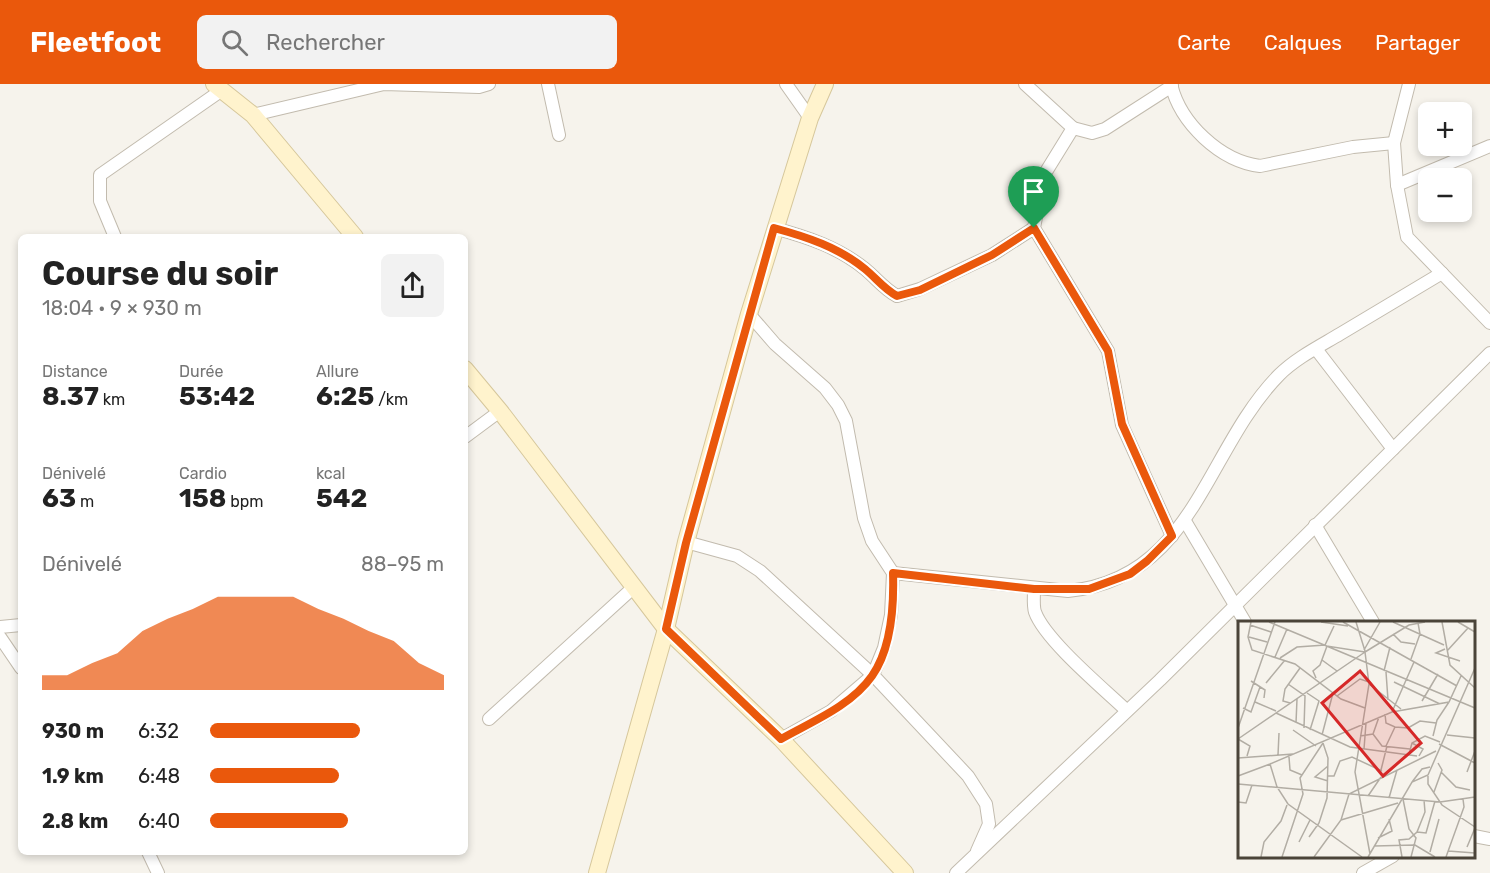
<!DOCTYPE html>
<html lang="fr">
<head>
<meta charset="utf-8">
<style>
  body { margin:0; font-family:Rubik,sans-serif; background:#f2f2f2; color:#222; height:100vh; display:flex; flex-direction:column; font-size:22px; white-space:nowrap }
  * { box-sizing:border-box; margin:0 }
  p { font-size:20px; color:#767676 }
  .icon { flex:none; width:33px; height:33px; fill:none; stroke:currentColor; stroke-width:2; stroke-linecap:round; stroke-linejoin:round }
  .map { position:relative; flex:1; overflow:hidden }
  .panel { position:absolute; left:18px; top:150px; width:450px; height:621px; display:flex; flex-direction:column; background:#fff; border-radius:9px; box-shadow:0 3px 9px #0003 }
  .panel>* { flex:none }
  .fabs { position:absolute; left:1418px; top:18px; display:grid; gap:12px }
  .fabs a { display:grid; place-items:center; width:54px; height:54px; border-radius:9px; background:#fff; box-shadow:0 3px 9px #0003; font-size:30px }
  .pin { position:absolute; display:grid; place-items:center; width:51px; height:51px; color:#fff; margin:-62px -26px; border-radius:50% 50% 50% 0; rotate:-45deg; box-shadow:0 0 6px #0007 }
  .pin .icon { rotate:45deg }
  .round { display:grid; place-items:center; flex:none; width:63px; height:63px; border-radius:9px; background:#f2f2f2 }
  .headline { display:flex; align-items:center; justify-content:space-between; height:102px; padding:0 24px }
  h1 { font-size:33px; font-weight:700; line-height:45px }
  .metrics { display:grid; grid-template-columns:repeat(3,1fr); gap:9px; height:102px; padding:6px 24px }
  .metrics div { display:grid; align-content:center }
  .metrics b { font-size:26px; font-weight:700 }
  .metrics small { font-size:16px; font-weight:400 }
  .metrics p { font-size:16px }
  .chart { height:168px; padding:12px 24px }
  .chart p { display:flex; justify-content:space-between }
  .chart svg { width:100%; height:108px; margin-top:6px; fill:#ea580c; opacity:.7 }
  ul { padding:0 24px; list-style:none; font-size:20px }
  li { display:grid; grid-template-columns:96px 72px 1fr; align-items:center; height:45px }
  li i { height:15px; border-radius:8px; background:#ea580c }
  header { display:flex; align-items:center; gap:36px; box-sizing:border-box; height:84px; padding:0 30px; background:#ea580c; color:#fff }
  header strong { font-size:28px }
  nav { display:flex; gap:33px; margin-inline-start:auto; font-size:21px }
  .search { width:420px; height:54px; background:#f2f2f2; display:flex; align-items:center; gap:15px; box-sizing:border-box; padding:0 21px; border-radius:9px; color:#767676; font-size:22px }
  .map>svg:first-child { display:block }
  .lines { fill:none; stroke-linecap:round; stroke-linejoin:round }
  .street-casing { stroke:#c2bbae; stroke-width:14 }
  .secondary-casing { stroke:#d6c79b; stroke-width:18 }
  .street { stroke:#fff; stroke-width:12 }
  .secondary { stroke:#fff3cd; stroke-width:16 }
  .route-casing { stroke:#fff; stroke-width:12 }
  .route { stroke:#ea580c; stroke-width:8 }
  .inset-road { fill:none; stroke:#b2ada4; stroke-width:1.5 }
  .view { fill:#d62828; fill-opacity:0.15; stroke:#d62828; stroke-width:3 }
  .inset-edge { fill:none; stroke:#4b4439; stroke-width:3 }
</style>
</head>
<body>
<header>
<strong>Fleetfoot</strong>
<div class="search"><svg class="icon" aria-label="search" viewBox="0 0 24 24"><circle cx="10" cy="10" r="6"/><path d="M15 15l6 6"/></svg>Rechercher</div>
<nav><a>Carte</a><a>Calques</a><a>Partager</a></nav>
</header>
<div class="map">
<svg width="1490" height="789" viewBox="0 0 1490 789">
  <rect width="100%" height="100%" fill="#f6f3ec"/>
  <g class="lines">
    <g class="street-casing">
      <g id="street">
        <path d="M548,0L559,51"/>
        <path d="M786,0L810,34"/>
        <path d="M1025,0L1073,44"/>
        <path d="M1171,0C1180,39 1220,77 1260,82L1353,63L1394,59"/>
        <path d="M1409,0L1394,59L1397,101L1407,153L1490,239"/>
        <path d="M1172,2L1105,45L1092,49L1073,44L1044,91L1034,144L1108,267L1122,341L1172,452"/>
        <path d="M253,31L384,0L479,3L489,0"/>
        <path d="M1397,101L1490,62"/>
        <path d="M774,144C807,153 838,163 865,185C876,194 884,205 897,212L920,205L992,171L1034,144"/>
        <path d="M115,153L100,117V91L222,6"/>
        <path d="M749,230L775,260L825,304L838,321L846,337L864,434L872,457L893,489L891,531L884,564L873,591L831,627L781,655"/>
        <path d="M1316,265L1393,365"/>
        <path d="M465,353L500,327"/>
        <path d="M1185,437L1245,538"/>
        <path d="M1315,441L1373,538"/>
        <path d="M686,458L737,472L760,487L873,591L968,692L986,720L989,740L977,767"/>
        <path d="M893,489L1068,507C1194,495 1205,366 1279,291C1296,274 1320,262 1340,250C1374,230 1408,209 1442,189"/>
        <path d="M1034,505C1034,512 1033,522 1035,528C1045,556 1104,605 1126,626"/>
        <path d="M0,543L21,541"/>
        <path d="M0,553L21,584"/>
        <path d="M489,635L634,503"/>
        <path d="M1474,752L1490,755"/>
        <path d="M148,768L158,789"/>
        <path d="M956,789L1160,596L1490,269"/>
        <path d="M1363,789L1393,772"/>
      </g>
    </g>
    <g class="secondary-casing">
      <g id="secondary">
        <path d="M214,0L253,31L355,153"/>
        <path d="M465,285L500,327L666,545L781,655L905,789"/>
        <path d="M597,789L666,545L686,458L749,230L810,34L825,0"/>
      </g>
    </g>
    <use href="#street" class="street"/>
    <use href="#secondary" class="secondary"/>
  </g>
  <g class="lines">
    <g class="route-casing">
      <path id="route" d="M774,144C807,153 838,163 865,185C876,194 884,205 897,212L920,206L992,171L1034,144L1108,267L1122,340L1172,452L1147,477L1130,490L1089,505H1034L893,489C894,521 891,565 872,592C851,622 811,638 781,655L666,545L686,459Z"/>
    </g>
    <use href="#route" class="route"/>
  </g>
  <g transform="translate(1238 537)">
    <rect width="237" height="237" fill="#f6f3ec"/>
    <path class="inset-road" d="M13,1L10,16L14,29L57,43L103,78L127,87M31,1L237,87M83,1L110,5M105,1L219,65M118,1L127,30M155,1L206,24M204,1L212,44L237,67M220,1L237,11M12,4L33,11M155,13L163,21L177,23M11,16L29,21M207,28L198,32L222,40M126,29L142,1M209,30L230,7M37,36L49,8M42,37L59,26L87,24L96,5M173,38L182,13L180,2M84,39L99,50M146,50L152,26M148,51L150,79M78,57L75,50L82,44L89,25L127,31M13,60L27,69L26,77M156,61L202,83M28,62L47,39M50,63L67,75L66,107M131,63L163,88M69,72L81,80L72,109M99,75L122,58L131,61M184,80L200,53M17,81L38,90M52,82L45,80L47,68L62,47M5,87L13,91L22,66M154,91L176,41M38,92L112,126L179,135M147,93L148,102L157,106L170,107L182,100L198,102M58,102L59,78M0,107L37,1M55,109L78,125M135,113L144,125L172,128M84,114L95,72M209,114L237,117M122,115L135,113L141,96M195,115L199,99L211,81M0,118L127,31M0,118L12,125L9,135M174,122L185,128L181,135M201,123L237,142M148,125L157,106M126,128L128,102M171,133L174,122L187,115L202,121M40,134L41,112M51,136L52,149L64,154M0,137L55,133M32,143L154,91L211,81L223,55M90,145L77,156L90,160M143,149L149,125M203,151L218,166L232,169M229,151L237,130M0,155L32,143L39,166L50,183L124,236M90,155H96L102,140L114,136L144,150M190,155V163L204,184L237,206M174,161L184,148L192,146M0,163L202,181L237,176M196,171L204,149L200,142M130,175L143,156M151,177L159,149M165,178L171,208L178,217L173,236M0,181L8,182L14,164M103,199L160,182M179,211L188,212L197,180M71,216L81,202L89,177L90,137L85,122M140,217L154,210L151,198M61,221L72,199M136,225L177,224L197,236M229,226L237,207M210,230L237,232M192,231L201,198M132,233L117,151L131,63L127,31L171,4L187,1M23,236L26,221L43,200L49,184M44,236L65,173L62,157L85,122M76,236L103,199L111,173L198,130M130,236L174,161L190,154L237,47M164,236L161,219L171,218L179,211L187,191L186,179M208,236L226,186L225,178"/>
    <path class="view" d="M122,50L183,122L145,155L84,82Z"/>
    <rect width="237" height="237" class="inset-edge"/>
  </g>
</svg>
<div class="fabs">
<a>+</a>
<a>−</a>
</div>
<div class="pin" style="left:1034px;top:144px;background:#1e9e55"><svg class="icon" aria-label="arrive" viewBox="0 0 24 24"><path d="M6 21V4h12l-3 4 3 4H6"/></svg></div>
<section class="panel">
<div class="headline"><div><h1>Course du soir</h1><p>18:04 · 9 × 930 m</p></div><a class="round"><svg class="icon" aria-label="share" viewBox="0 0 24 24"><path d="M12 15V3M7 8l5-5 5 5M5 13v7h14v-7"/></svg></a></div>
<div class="metrics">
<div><p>Distance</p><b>8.37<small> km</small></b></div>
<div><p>Durée</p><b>53:42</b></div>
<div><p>Allure</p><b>6:25<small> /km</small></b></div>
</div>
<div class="metrics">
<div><p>Dénivelé</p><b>63<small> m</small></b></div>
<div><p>Cardio</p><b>158<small> bpm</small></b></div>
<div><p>kcal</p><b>542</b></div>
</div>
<div class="chart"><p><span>Dénivelé</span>88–95 m</p>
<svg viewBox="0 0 160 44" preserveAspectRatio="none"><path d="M0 44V38L10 38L20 33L30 29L40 20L50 15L60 11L70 6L80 6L90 6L100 6L110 11L120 15L130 20L140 24L150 33L160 38V44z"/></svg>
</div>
<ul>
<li><b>930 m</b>6:32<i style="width:64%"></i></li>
<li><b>1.9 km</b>6:48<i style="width:55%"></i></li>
<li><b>2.8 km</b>6:40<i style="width:59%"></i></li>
</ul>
</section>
</div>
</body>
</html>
